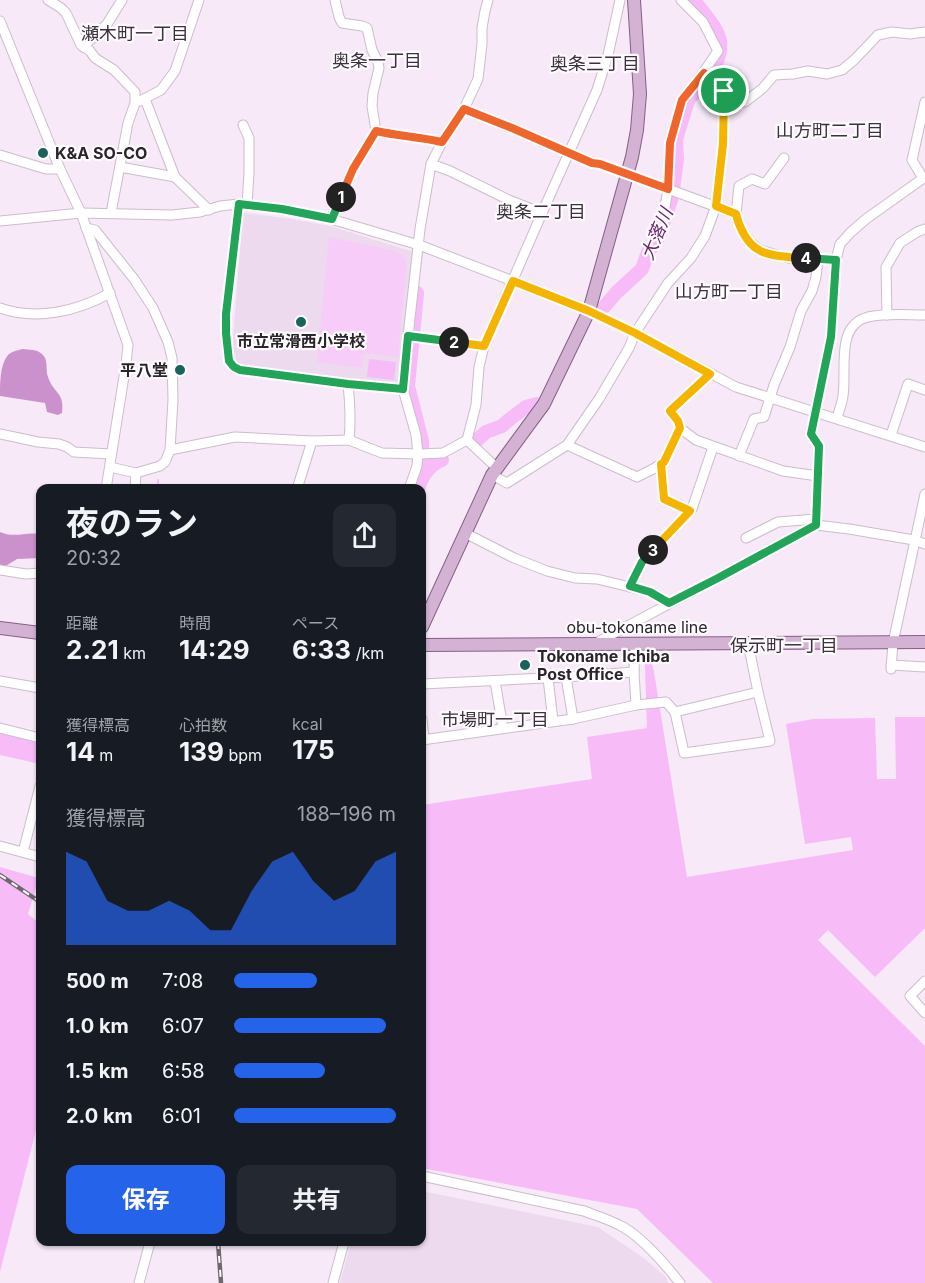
<!DOCTYPE html>
<html lang="ja">
<head>
<meta charset="utf-8">
<style>
  body { margin:0; font-family:Inter,"Noto Sans JP",sans-serif; background:#242831; color:#f1f3f6; height:100vh; display:flex; flex-direction:column; font-size:22px; white-space:nowrap }
  * { box-sizing:border-box; margin:0 }
  p { font-size:20px; color:#9ea1a6 }
  .icon { flex:none; width:33px; height:33px; fill:none; stroke:currentColor; stroke-width:2; stroke-linecap:round; stroke-linejoin:round }
  .map { position:relative; flex:1; overflow:hidden }
  .side { position:absolute; left:36px; top:484px; width:390px; height:762px; display:flex; flex-direction:column; background:#171b24; border-radius:12px; box-shadow:0 2px 4px #0004 }
  .side>* { flex:none }
  .pin { position:absolute; display:grid; place-items:center; width:51px; height:51px; color:#fff; margin:-26px; border:3px solid #fff; border-radius:50%; box-shadow:0 2px 6px #0007 }
  .km { position:absolute; width:30px; height:30px; margin:-15px; border-radius:50%; background:#222; color:#fff; font-size:16px; line-height:30px; text-align:center }
  .round { display:grid; place-items:center; flex:none; width:63px; height:63px; border-radius:12px; background:#242831 }
  .summary { display:flex; align-items:center; justify-content:space-between; height:102px; padding:0 30px }
  h1 { font-size:33px; font-weight:700; line-height:45px }
  .stats { display:grid; grid-template-columns:repeat(3,1fr); gap:9px; height:102px; padding:6px 30px }
  .stats div { display:grid; align-content:center }
  .stats b { font-size:26px; font-weight:700 }
  .stats small { font-size:16px; font-weight:400 }
  .stats p { font-size:16px }
  .chart { height:168px; padding:12px 30px }
  .chart p { display:flex; justify-content:space-between }
  .chart svg { width:100%; height:108px; margin-top:6px; fill:#2563eb; opacity:.7 }
  .primary-button { display:flex; gap:12px; margin-top:auto; padding:12px 30px }
  .primary-button a { flex:1; height:69px; border-radius:12px; background:#2563eb; color:#fff; font-size:24px; font-weight:700; line-height:69px; text-align:center }
  .primary-button a+a { background:#242831; color:#f1f3f6 }
  ul { padding:0 30px; list-style:none; font-size:20px }
  li { display:grid; grid-template-columns:96px 72px 1fr; align-items:center; height:45px }
  li i { height:15px; border-radius:8px; background:#2563eb }
  .map>svg:first-child { display:block }
  .built { fill:#eedaee }
  .green { fill:#f7ccf8 }
  .forest { fill:#cb91cc }
  .water { fill:#f7bbf8 }
  .lines { fill:none; stroke-linecap:round; stroke-linejoin:round }
  .stream { stroke:#f7bbf8; stroke-width:2 }
  .river { stroke:#f7bbf8; stroke-width:14 }
  .minor-casing { stroke:#cbbdcb; stroke-width:11 }
  .major-casing { stroke:#856086; stroke-width:14 }
  .minor { stroke:#fff; stroke-width:9 }
  .major { stroke:#d3b2d4; stroke-width:12 }
  .rail-casing { stroke:#6f676f; stroke-width:4.5 }
  .rail { stroke:#fdfbfd; stroke-width:2; stroke-dasharray:7; stroke-linecap:butt }
  .split-1-casing { stroke:#fff; stroke-width:12 }
  .split-2-casing { stroke:#fff; stroke-width:12 }
  .split-3-casing { stroke:#fff; stroke-width:12 }
  .split-4-casing { stroke:#fff; stroke-width:12 }
  .split-5-casing { stroke:#fff; stroke-width:12 }
  .split-1 { stroke:#f0652b; stroke-width:8 }
  .split-2 { stroke:#22a559; stroke-width:8 }
  .split-3 { stroke:#f5b400; stroke-width:8 }
  .split-4 { stroke:#22a559; stroke-width:8 }
  .split-5 { stroke:#f5b400; stroke-width:8 }
  .poi-dot { fill:#19635a; stroke:#fdfbfd; stroke-width:2 }
  .labels { text-anchor:middle; stroke-width:4.5; stroke-linejoin:round; paint-order:stroke }
  .poi-label { font-size:16px; font-weight:bold; fill:#2a252a; stroke:#fdfbfd; text-anchor:start }
  .street-label { font-size:16px; fill:#2a252a; stroke:#fdfbfd }
  .neighbourhood-label { font-size:18px; fill:#3c313c; stroke:#fdfbfd }
  .water-label { font-size:18px; font-style:italic; fill:#6a266e; stroke:#fdfbfd }
</style>
</head>
<body>
<div class="map">
<svg width="925" height="1283" viewBox="0 0 925 1283">
  <rect width="100%" height="100%" fill="#f7e9f7"/>
  <g class="built">
    <path d="M243,213L292,219L330,226L414,252L400,385L242,367L238,364L232,350Z"/>
    <path d="M422,1191L598,1227L645,1259L667,1278L668,1283H340L351,1242H422Z"/>
  </g>
  <path class="green" d="M329,237L395,251L401,254L407,263L398,357L364,353L362,368L317,362Z"/>
  <g class="forest">
    <path d="M23,349C29,350 37,349 42,354C49,360 45,369 48,377C53,393 65,392 62,413L58,415L47,412L45,403L0,396C0,383 0,363 9,354C13,351 19,350 23,349Z"/>
    <path d="M0,532C15,539 30,530 40,535V558L17,559L4,567L0,566Z"/>
  </g>
  <g class="water">
    <path d="M369,359L396,362L394,380L367,377Z"/>
    <path d="M643,652L650,654L654,672L687,877L853,850L851,837L805,844L786,724L813,719L875,718L877,779H896L895,717H925V928L875,977L828,930L818,940L925,1046V1283H713L637,1209L422,1168V805L592,779L587,737L647,728L645,666Z"/>
    <path d="M0,733L40,742V764L0,755Z"/>
    <path d="M0,867L39,878L28,914L40,924V1114L0,1272Z"/>
  </g>
  <g class="lines">
    <path class="stream" d="M158,489V480"/>
    <g class="river">
      <path d="M694,0C714,28 732,39 711,73"/>
      <path d="M417,293L408,386L422,441V461"/>
      <path d="M604,307L616,293L642,269L648,252L658,238L672,197L677,159L676,139L689,98L701,88L704,83"/>
      <path d="M476,441L486,432L502,426L510,419L526,407L537,404"/>
      <path d="M418,489C422,476 429,465 442,460"/>
    </g>
    <g class="minor-casing">
      <g id="minor">
        <path d="M48,0L61,8L66,13L81,45L90,51L95,58L114,70L135,92V103L128,123L111,213"/>
        <path d="M0,21L60,169L81,213L128,345L126,364L106,489"/>
        <path d="M83,47L107,24L122,0"/>
        <path d="M703,73L724,91L745,102L763,88L774,75L793,74L808,71L827,74L842,70L854,60L878,35L892,32L910,34L925,32"/>
        <path d="M145,99L175,177L209,210"/>
        <path d="M140,101L161,90L175,71L199,0"/>
        <path d="M464,109L512,128L592,163L600,164L736,214"/>
        <path d="M243,125L249,138V173L247,205"/>
        <path d="M376,131C398,136 420,137 442,142"/>
        <path d="M0,155L46,169H60"/>
        <path d="M784,158L765,184L752,179L739,186L736,214L738,220L745,237L759,250L788,258L836,260"/>
        <path d="M431,164L450,171L511,201L542,213"/>
        <path d="M120,167L175,177"/>
        <path d="M923,178L912,160L925,102"/>
        <path d="M239,204L226,314V333L229,361L234,367L240,370L348,384L403,389"/>
        <path d="M665,207L668,189L670,143L683,100L703,73L718,51L703,22L681,0"/>
        <path d="M331,219L353,169L376,131L372,106L373,93L379,68L378,62L372,50L367,28L362,26L342,23L339,17L335,0"/>
        <path d="M0,221L81,213L172,215L200,212L220,206L239,204L282,209L331,219L419,245L513,281L589,311L635,333L736,387L925,447"/>
        <path d="M86,228L95,230L134,279L153,308L168,342L172,358L173,400L170,450L165,462L160,466L136,473L110,467"/>
        <path d="M0,308C36,321 78,311 110,293"/>
        <path d="M887,315L886,267L900,243L917,232L925,229"/>
        <path d="M408,336L484,346"/>
        <path d="M348,384C350,403 351,421 349,440"/>
        <path d="M837,418C839,411 842,403 843,396C847,370 835,325 868,317C887,313 906,315 925,315"/>
        <path d="M680,428L696,440L783,471L818,476"/>
        <path d="M0,434L38,442L59,444L67,447L74,452L111,454"/>
        <path d="M891,435L908,384L925,390"/>
        <path d="M467,440L497,468"/>
        <path d="M567,445L637,477L653,469L664,462L680,428L678,421L670,411L710,374"/>
        <path d="M170,450L235,437L312,441L349,440L382,453L420,454L443,453L467,440L476,405L479,367L484,346L542,213L597,90L608,55L620,0"/>
        <path d="M739,456L754,419L764,417L774,385L790,347L801,311L812,291L816,277L818,259"/>
        <path d="M661,464L664,499L690,511"/>
        <path d="M492,475L507,483L567,445L599,399L629,348L635,333L668,283L691,258L705,236L716,206L723,144L724,91"/>
        <path d="M135,489L136,473"/>
        <path d="M297,489L312,441"/>
        <path d="M409,489L417,466L418,454L416,435L403,389L408,336L420,229L431,164L442,142L464,109L478,79L482,44V28L485,11L488,0"/>
        <path d="M816,525L819,446L811,434L831,337L836,260L840,244L851,232L866,219L925,177"/>
        <path d="M465,533L514,558L547,571L575,578L597,579L630,587L650,592L669,603"/>
        <path d="M746,538L778,522L816,519"/>
        <path d="M0,570L26,574L40,573"/>
        <path d="M630,587L642,562L692,509L713,447"/>
        <path d="M596,643L816,525L849,529L914,540L925,544"/>
        <path d="M635,644L634,672L636,705"/>
        <path d="M891,665L925,667"/>
        <path d="M891,669L893,643L925,494"/>
        <path d="M566,677L573,719"/>
        <path d="M548,678L553,721"/>
        <path d="M0,681L40,688"/>
        <path d="M495,681L503,728"/>
        <path d="M422,684L566,677L634,672"/>
        <path d="M675,712L684,753L770,741L758,692"/>
        <path d="M422,719L424,739"/>
        <path d="M0,728L40,738"/>
        <path d="M422,740L573,719L636,705L666,702L675,712L758,692L748,643"/>
        <path d="M0,846L40,857"/>
        <path d="M23,852L40,786"/>
        <path d="M925,981L910,996L925,1013"/>
        <path d="M422,1176L584,1211C597,1216 611,1220 623,1227C644,1239 665,1264 680,1283"/>
        <path d="M139,1283L150,1242"/>
        <path d="M333,1283L344,1242"/>
      </g>
    </g>
    <g class="major-casing">
      <g id="major">
        <path d="M422,627L492,475L544,404L589,311L632,157L637,130L640,94L634,0"/>
        <path d="M0,628L40,633"/>
        <path d="M422,645L925,642"/>
      </g>
    </g>
    <use href="#minor" class="minor"/>
    <use href="#major" class="major"/>
    <g class="rail-casing">
      <g id="rail">
        <path d="M0,875L40,902"/>
        <path d="M218,1242L221,1283"/>
      </g>
    </g>
    <use href="#rail" class="rail"/>
  </g>
  <g class="lines">
    <g class="split-1-casing">
      <path id="split-1" d="M341,197L353,169L376,131C398,136 420,137 442,142L464,109L512,128L592,163L600,164L668,189L670,143L682,100L704,73L724,91"/>
    </g>
    <g class="split-2-casing">
      <path id="split-2" d="M341,197L332,219L282,209L239,204L226,314V333L229,361L234,367L240,370L348,384L403,389L408,336L454,342"/>
    </g>
    <g class="split-3-casing">
      <path id="split-3" d="M454,342L484,346L513,281L589,311L635,333L710,374L670,411L678,421L680,428L664,462L661,464L664,499L690,511L653,550"/>
    </g>
    <g class="split-4-casing">
      <path id="split-4" d="M653,550L642,562L630,586L650,592L669,603L718,578L816,525L819,446L811,434L831,337L836,260L806,258"/>
    </g>
    <g class="split-5-casing">
      <path id="split-5" d="M724,91L723,144L716,206L736,214C739,227 747,244 759,250C768,256 794,258 806,258"/>
    </g>
    <use href="#split-1" class="split-1"/>
    <use href="#split-2" class="split-2"/>
    <use href="#split-3" class="split-3"/>
    <use href="#split-4" class="split-4"/>
    <use href="#split-5" class="split-5"/>
  </g>
  <g class="poi-dot">
    <circle cx="43" cy="153" r="6"/>
    <circle cx="301" cy="322" r="6"/>
    <circle cx="180" cy="370" r="6"/>
    <circle cx="525" cy="665" r="6"/>
  </g>
  <g class="labels">
    <g class="poi-label">
      <text x="55" y="159">K&amp;A SO-CO</text>
      <text x="301" y="347" text-anchor="middle">市立常滑西小学校</text>
      <text x="168" y="376" text-anchor="end">平八堂</text>
      <text x="537" y="662">Tokoname Ichiba<tspan x="537" dy="18">Post Office</tspan></text>
    </g>
    <g class="street-label">
      <text x="637" y="633">obu-tokoname line</text>
    </g>
    <g class="neighbourhood-label">
      <text x="135" y="40">瀬木町一丁目</text>
      <text x="377" y="67">奥条一丁目</text>
      <text x="595" y="70">奥条三丁目</text>
      <text x="830" y="137">山方町二丁目</text>
      <text x="541" y="218">奥条二丁目</text>
      <text x="729" y="298">山方町一丁目</text>
      <text x="784" y="652">保示町一丁目</text>
      <text x="495" y="726">市場町一丁目</text>
    </g>
    <g class="water-label">
      <text transform="translate(657 234) rotate(-67)" y="6">大落川</text>
    </g>
  </g>
</svg>
<div class="pin" style="left:724px;top:91px;background:#1e9e55"><svg class="icon" aria-label="arrive" viewBox="0 0 24 24"><path d="M6 21V4h12l-3 4 3 4H6"/></svg></div>
<b class="km" style="left:341px;top:197px">1</b>
<b class="km" style="left:454px;top:342px">2</b>
<b class="km" style="left:653px;top:550px">3</b>
<b class="km" style="left:806px;top:258px">4</b>
<section class="side">
<div class="summary"><div><h1>夜のラン</h1><p>20:32</p></div><a class="round"><svg class="icon" aria-label="share" viewBox="0 0 24 24"><path d="M12 15V3M7 8l5-5 5 5M5 13v7h14v-7"/></svg></a></div>
<div class="stats">
<div><p>距離</p><b>2.21<small> km</small></b></div>
<div><p>時間</p><b>14:29</b></div>
<div><p>ペース</p><b>6:33<small> /km</small></b></div>
</div>
<div class="stats">
<div><p>獲得標高</p><b>14<small> m</small></b></div>
<div><p>心拍数</p><b>139<small> bpm</small></b></div>
<div><p>kcal</p><b>175</b></div>
</div>
<div class="chart"><p><span>獲得標高</span>188–196 m</p>
<svg viewBox="0 0 160 44" preserveAspectRatio="none"><path d="M0 44V6L10 10L20 26L30 30L40 30L50 26L60 30L70 38L80 38L90 22L100 10L110 6L120 18L130 26L140 22L150 10L160 6V44z"/></svg>
</div>
<ul>
<li><b>500 m</b>7:08<i style="width:51%"></i></li>
<li><b>1.0 km</b>6:07<i style="width:94%"></i></li>
<li><b>1.5 km</b>6:58<i style="width:56%"></i></li>
<li><b>2.0 km</b>6:01<i style="width:100%"></i></li>
</ul>
<div class="primary-button"><a>保存</a><a>共有</a></div>
</section>
</div>
</body>
</html>
